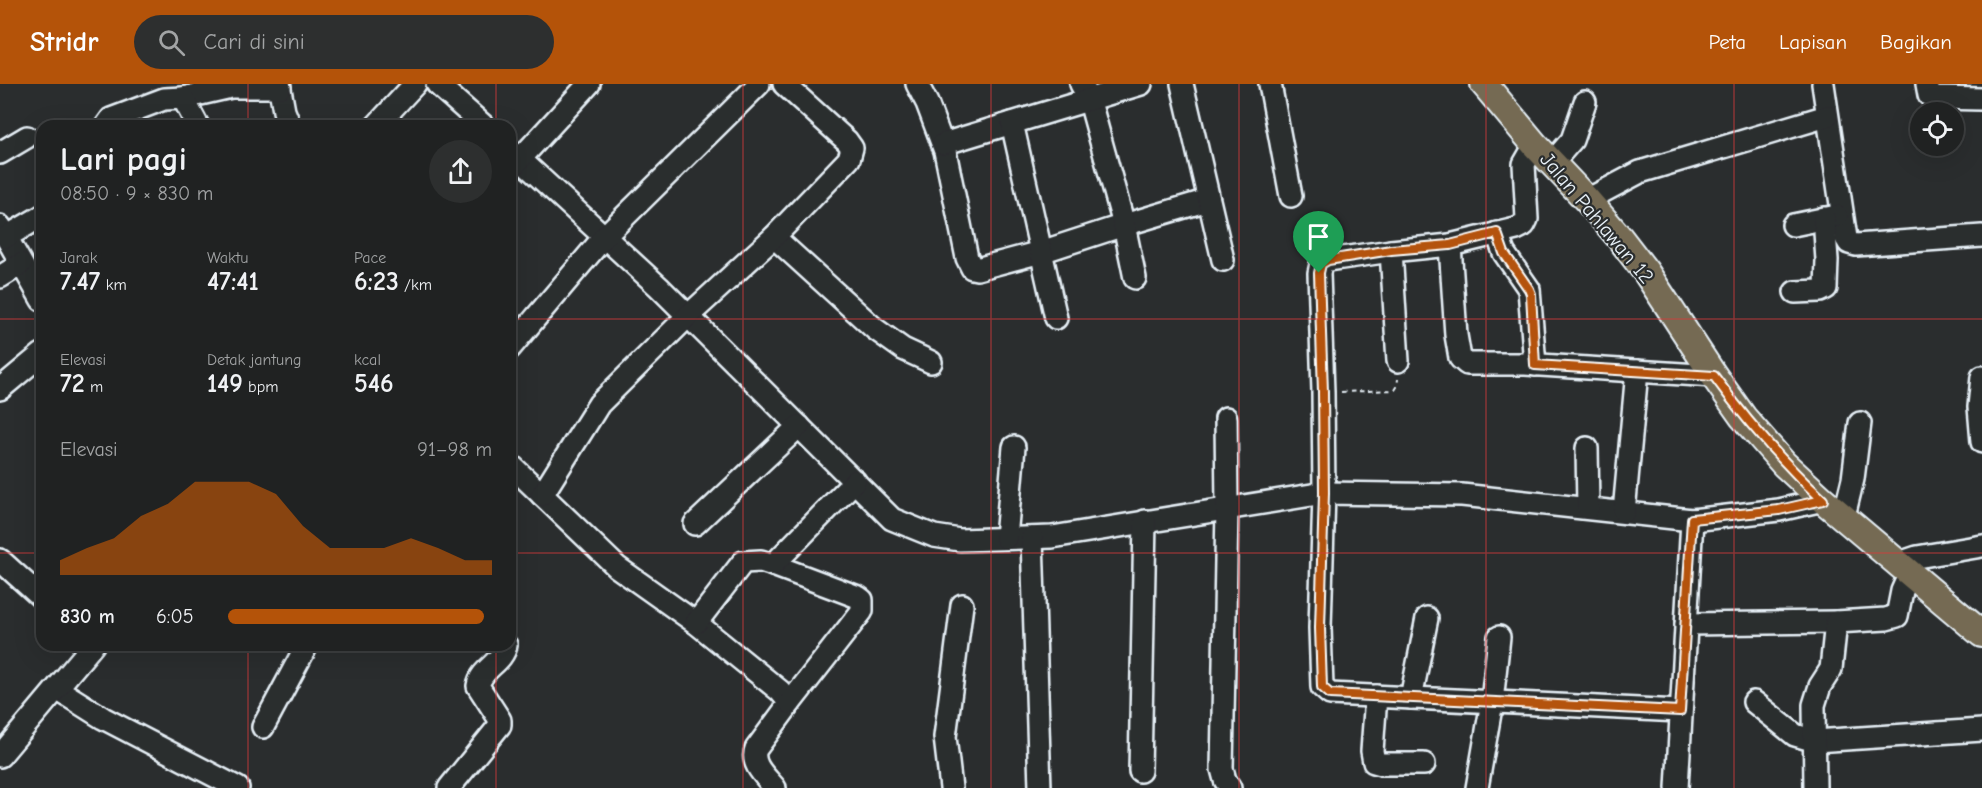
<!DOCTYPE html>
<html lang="id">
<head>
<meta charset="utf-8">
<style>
  body { margin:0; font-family:"Comic Neue",sans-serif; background:#2d2f2f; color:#f1f3f6; height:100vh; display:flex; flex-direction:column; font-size:22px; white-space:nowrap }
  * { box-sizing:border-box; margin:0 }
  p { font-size:20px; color:#a2a4a5 }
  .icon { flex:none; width:33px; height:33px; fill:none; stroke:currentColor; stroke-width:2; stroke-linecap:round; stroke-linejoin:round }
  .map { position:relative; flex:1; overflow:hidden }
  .details { position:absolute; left:36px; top:36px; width:480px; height:531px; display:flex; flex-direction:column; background:#202222; border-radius:18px; box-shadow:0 6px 24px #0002,0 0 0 2px #3d3f40 }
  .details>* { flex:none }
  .tools { position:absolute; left:1910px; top:18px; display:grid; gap:12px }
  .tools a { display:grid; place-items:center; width:54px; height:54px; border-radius:50%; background:#202222; box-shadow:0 6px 24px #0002,0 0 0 2px #3d3f40; font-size:30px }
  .pin { position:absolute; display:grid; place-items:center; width:51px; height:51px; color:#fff; margin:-62px -26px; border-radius:50% 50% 50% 0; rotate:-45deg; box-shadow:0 0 6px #0007 }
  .pin .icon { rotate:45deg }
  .round { display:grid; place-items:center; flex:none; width:63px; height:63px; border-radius:32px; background:#2d2f2f }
  .headline { display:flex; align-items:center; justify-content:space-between; height:102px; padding:0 24px }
  h1 { font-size:33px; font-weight:700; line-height:45px }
  .stats { display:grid; grid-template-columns:repeat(3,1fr); gap:9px; height:102px; padding:6px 24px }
  .stats div { display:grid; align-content:center }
  .stats b { font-size:26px; font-weight:700 }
  .stats small { font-size:16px; font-weight:400 }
  .stats p { font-size:16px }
  .chart { height:168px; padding:12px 24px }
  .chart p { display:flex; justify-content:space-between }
  .chart svg { width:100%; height:108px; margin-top:6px; fill:#b45309; opacity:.7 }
  ul { padding:0 24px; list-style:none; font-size:20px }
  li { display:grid; grid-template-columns:96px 72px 1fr; align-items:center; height:45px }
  li i { height:15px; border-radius:8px; background:#b45309 }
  header { display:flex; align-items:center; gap:36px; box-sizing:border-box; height:84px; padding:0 30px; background:#b45309; color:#fff }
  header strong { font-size:28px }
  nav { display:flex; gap:33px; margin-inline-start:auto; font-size:21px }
  .search { width:420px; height:54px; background:#2d2f2f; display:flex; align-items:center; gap:15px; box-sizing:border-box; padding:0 21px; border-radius:33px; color:#a2a4a5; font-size:22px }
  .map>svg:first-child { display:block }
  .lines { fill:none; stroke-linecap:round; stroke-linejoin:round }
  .minor-casing { stroke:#e8f1f8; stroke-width:26 }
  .major-casing { stroke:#e8f1f8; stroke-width:30 }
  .path { stroke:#e8f1f8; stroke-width:2; stroke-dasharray:4.5 4.5; stroke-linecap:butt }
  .minor { stroke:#2a2d2e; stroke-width:21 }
  .major { stroke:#756b52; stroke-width:26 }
  .route-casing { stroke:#fff; stroke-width:12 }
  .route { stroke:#b45309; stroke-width:8 }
  .grid { fill:none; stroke:#d83c3d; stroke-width:1.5; stroke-opacity:0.55 }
  .labels { text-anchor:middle; stroke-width:4.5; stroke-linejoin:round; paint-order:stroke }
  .street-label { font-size:21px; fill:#e8f1f8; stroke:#2a2d2e }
</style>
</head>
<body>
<header>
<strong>Stridr</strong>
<div class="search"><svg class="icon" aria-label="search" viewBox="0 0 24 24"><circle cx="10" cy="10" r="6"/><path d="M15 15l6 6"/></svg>Cari di sini</div>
<nav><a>Peta</a><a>Lapisan</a><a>Bagikan</a></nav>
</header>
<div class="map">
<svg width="1982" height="704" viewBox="0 0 1982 704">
  <rect width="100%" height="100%" fill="#2a2d2e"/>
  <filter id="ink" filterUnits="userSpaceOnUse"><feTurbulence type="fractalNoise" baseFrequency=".0167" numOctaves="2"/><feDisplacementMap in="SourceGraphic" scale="12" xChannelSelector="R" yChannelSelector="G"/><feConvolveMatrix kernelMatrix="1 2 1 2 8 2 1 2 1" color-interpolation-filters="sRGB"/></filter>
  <g filter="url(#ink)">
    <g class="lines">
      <g class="minor-casing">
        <g id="minor">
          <path d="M279,0L284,27L290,42"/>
          <path d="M437,0L484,42"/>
          <path d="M917,0L927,19L945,67L967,174L972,184L977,185L988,182L1041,168L1124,141L1208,116"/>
          <path d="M1081,0L1089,14L1124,141L1135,194"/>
          <path d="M1182,0L1223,176"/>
          <path d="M1270,0L1291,112"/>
          <path d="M1823,0L1846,154L1849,159L1856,161L1982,152"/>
          <path d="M1927,0L1929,11L1936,14L1982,15"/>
          <path d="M183,14L231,3H280"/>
          <path d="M106,42L111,35L164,15L183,14L198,42"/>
          <path d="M376,42L415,0"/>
          <path d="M943,60L1012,39"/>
          <path d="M1535,61L1524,80L1527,135L1524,141L1516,145L1450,161L1391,167L1328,176L1321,180L1319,189L1323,308L1324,409L1320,544L1322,603L1330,610L1680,627"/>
          <path d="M510,66L659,203L892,435L934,452L960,456L1052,453L1324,409L1462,411L1692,436L1779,426L1823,416"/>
          <path d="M0,69L27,53"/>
          <path d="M1552,79L1572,56L1585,18"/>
          <path d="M510,86L589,0"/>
          <path d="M1587,116L1640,88L1827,32"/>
          <path d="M1793,141L1837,132"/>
          <path d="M0,142L42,216"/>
          <path d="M1497,149L1504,169L1529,205L1535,281"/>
          <path d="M6,153L42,132"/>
          <path d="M774,153L875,245L903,265L931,278"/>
          <path d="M1450,161L1456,251L1460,274L1467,280H1525L1714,292"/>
          <path d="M1391,167L1398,277"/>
          <path d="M0,193L21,180"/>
          <path d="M1795,208L1820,207L1826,204L1827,176L1824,134"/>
          <path d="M1056,234L1012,39L1141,0"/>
          <path d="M510,264L604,153L759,0"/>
          <path d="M1982,293L1979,323L1982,358"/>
          <path d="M0,305L42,270"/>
          <path d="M1226,334L1227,424L1222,685L1225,696L1230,704"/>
          <path d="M1587,364L1588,424"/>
          <path d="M510,380L617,483L696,539L780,607L790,619L756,665C750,680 766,693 775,704"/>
          <path d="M542,411L599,320L688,232L774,153L849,75L852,64L847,57L784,0"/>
          <path d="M1624,428L1637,287"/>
          <path d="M1844,432L1853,395L1860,339"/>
          <path d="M695,440L799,342"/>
          <path d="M1006,454L1014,363"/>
          <path d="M1032,454L1040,704"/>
          <path d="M0,476L42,514"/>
          <path d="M1899,479L1917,473L1982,462"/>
          <path d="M773,481L858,513L862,516V527L790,619"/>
          <path d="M696,539L743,478L761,477L773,481L855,397"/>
          <path d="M1686,540L1836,538"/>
          <path d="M57,605L103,634L238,704"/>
          <path d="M1376,612L1372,667L1374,678L1381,680H1424"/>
          <path d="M1411,614L1427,534"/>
          <path d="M1754,618L1795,651L1815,657L1982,646"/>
          <path d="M263,643L307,561"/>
          <path d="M0,672L93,561"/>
          <path d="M1140,687L1145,437"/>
          <path d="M449,704L500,641V636L478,602C481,584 503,579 506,561"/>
          <path d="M951,704L945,653L962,521"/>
          <path d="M1477,704L1492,618L1499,553"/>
          <path d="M1677,704L1692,436"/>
          <path d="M1815,704L1814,621L1820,602L1831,585L1836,538L1886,535L1897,532L1902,507L1910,489"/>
        </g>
      </g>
      <g class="major-casing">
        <path id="major" d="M1484,0L1535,61L1587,116L1619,153L1646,188L1714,292L1743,333L1784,380L1823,416L1982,550"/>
      </g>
      <path class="path" d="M1341,308L1395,306L1397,303L1398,295"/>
      <use href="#minor" class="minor"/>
      <use href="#major" class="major"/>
    </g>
  </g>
  <g class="lines" filter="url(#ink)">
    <g class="route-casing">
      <path id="route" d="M1497,149L1504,169L1529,205L1531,210L1535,281L1714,292C1748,339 1781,377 1823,416L1779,426L1692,435L1680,627L1330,610L1322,603L1320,544L1324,409L1323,308L1319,189L1321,180L1328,176L1391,166L1450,161Z"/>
    </g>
    <use href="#route" class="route"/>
  </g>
  <path class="grid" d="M248,0V42M496,0V42M743,0V704M991,0V704M1239,0V704M1486,0V704M1734,0V704M0,235H42M510,235H1982M0,469H42M510,469H1982M248,561V704M496,561V704"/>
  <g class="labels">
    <g class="street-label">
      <text transform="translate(1597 134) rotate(50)" y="7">Jalan Pahlawan 12</text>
    </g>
  </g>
</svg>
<div class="tools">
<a><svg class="icon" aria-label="locate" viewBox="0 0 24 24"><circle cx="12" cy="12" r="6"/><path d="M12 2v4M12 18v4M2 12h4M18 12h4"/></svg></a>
</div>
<div class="pin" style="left:1319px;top:189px;background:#1e9e55"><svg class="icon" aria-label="arrive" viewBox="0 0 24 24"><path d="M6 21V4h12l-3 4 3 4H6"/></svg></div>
<section class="details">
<div class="headline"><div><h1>Lari pagi</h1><p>08:50 · 9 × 830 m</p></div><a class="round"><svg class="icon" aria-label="share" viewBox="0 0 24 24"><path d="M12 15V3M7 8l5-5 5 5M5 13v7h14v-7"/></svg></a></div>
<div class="stats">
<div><p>Jarak</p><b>7.47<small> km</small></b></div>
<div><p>Waktu</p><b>47:41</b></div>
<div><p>Pace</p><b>6:23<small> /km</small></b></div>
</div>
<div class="stats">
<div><p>Elevasi</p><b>72<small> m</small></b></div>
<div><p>Detak jantung</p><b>149<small> bpm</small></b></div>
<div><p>kcal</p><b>546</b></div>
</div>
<div class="chart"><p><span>Elevasi</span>91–98 m</p>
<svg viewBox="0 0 160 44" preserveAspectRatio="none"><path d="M0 44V38L10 33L20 29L30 20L40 15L50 6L60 6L70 6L80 11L90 24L100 33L110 33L120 33L130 29L140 33L150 38L160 38V44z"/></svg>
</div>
<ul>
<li><b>830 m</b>6:05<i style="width:97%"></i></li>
</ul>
</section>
</div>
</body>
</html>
